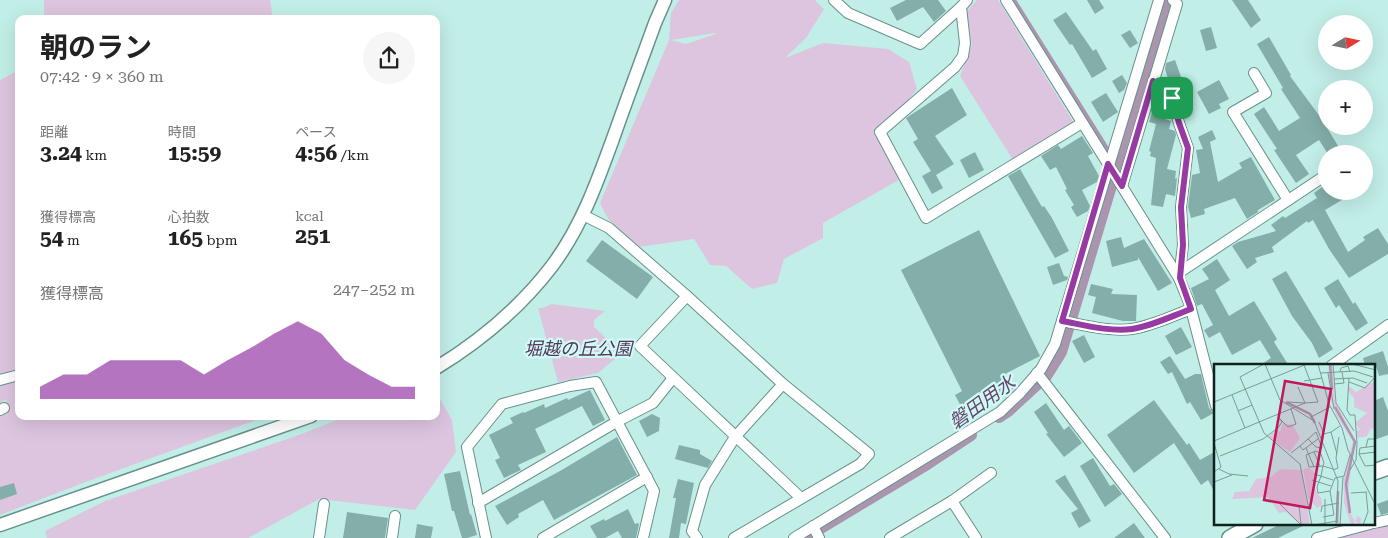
<!DOCTYPE html>
<html lang="ja">
<head>
<meta charset="utf-8">
<style>
  body { margin:0; font-family:"Roboto Serif","Noto Sans JP",serif; background:#f6f6f6; color:#222; height:100vh; display:flex; flex-direction:column; font-size:19px; white-space:nowrap }
  * { box-sizing:border-box; margin:0 }
  p { font-size:16px; color:#767676 }
  .icon { flex:none; width:28px; height:28px; fill:none; stroke:currentColor; stroke-width:2; stroke-linecap:round; stroke-linejoin:round }
  .map { position:relative; flex:1; overflow:hidden }
  .panel { position:absolute; left:15px; top:15px; width:425px; height:405px; display:flex; flex-direction:column; background:#fff; border-radius:10px; box-shadow:0 5px 20px #0002 }
  .panel>* { flex:none }
  .needle { width:32px; rotate:80deg }
  .fabs { position:absolute; left:1318px; top:15px; display:grid; gap:10px }
  .fabs a { display:grid; place-items:center; width:55px; height:55px; border-radius:50%; background:#fff; box-shadow:0 5px 20px #0002; font-size:25px }
  .pin { position:absolute; display:grid; place-items:center; width:42px; height:42px; color:#fff; margin:-21px; border-radius:10px; box-shadow:0 2px 8px #0006 }
  .round { display:grid; place-items:center; flex:none; width:52px; height:52px; border-radius:26px; background:#f6f6f6 }
  .summary { display:flex; align-items:center; justify-content:space-between; height:85px; padding:0 25px }
  h1 { font-size:28px; font-weight:700; line-height:38px }
  .stats { display:grid; grid-template-columns:repeat(3,1fr); gap:8px; height:85px; padding:5px 25px }
  .stats div { display:grid; align-content:center }
  .stats b { font-size:21px; font-weight:700 }
  .stats small { font-size:14px; font-weight:400 }
  .stats p { font-size:14px }
  .chart { height:140px; padding:10px 25px }
  .chart p { display:flex; justify-content:space-between }
  .chart svg { width:100%; height:90px; margin-top:5px; fill:#973aa4; opacity:.7 }
  .map>svg:first-child { display:block }
  .green { fill:#ddc5df; fill-rule:evenodd }
  .lines { fill:none; stroke-linecap:round; stroke-linejoin:round }
  .stream { stroke:#ab94ae; stroke-width:4 }
  .canal { stroke:#ab94ae; stroke-width:12 }
  .building { fill:#84aea9 }
  .minor-casing { stroke:#68918c; stroke-width:12 }
  .tertiary-casing { stroke:#68918c; stroke-width:15 }
  .primary-casing { stroke:#68918c; stroke-width:18 }
  .minor { stroke:#fff; stroke-width:10 }
  .tertiary { stroke:#fff; stroke-width:12 }
  .primary { stroke:#fff; stroke-width:15 }
  .route-casing { stroke:#fff; stroke-width:10 }
  .route { stroke:#973aa4; stroke-width:6 }
  .labels { text-anchor:middle; stroke-width:4.5; stroke-linejoin:round; paint-order:stroke }
  .park-label { font-size:18px; font-style:italic; fill:#57355b; stroke:#cffbf6 }
  .water-label { font-size:19px; font-style:italic; fill:#68456c; stroke:#cffbf6 }
  .inset-river { fill:none; stroke:#ab94ae; stroke-width:2.5 }
  .inset-road { fill:none; stroke:#7a9c97; stroke-width:1 }
  .view { fill:#c2185b; fill-opacity:0.15; stroke:#c2185b; stroke-width:2.5 }
  .inset-edge { fill:none; stroke:#0f201e; stroke-width:2.5 }
</style>
</head>
<body>
<div class="map">
<svg width="1388" height="538" viewBox="0 0 1388 538">
  <rect width="100%" height="100%" fill="#c2eee8"/>
  <g class="green">
    <path d="M44,0H270L273,19H44Z"/>
    <path d="M679,0H815L824,9L806,38L785,58L823,43L888,49L909,62L917,89L878,137L904,177L823,223V238L784,259L777,283L752,289L726,266L710,265L694,239L638,247L608,219L600,203L669,40L671,13ZM716,34L686,44L671,40L715,33Z"/>
    <path d="M977,0H998L1074,123L1013,160L960,76L972,45L967,11Z"/>
    <path d="M19,70V416H267L83,483L0,515V409L4,408L7,399L0,403V80Z"/>
    <path d="M552,304L605,311L594,320V327L622,353L598,373L558,382L538,308H542Z"/>
    <path d="M436,392L452,420L456,452L415,510L319,499L248,538H47L45,531L105,501L299,435L347,416H436Z"/>
    <path d="M1388,525V538H1327Z"/>
  </g>
  <g class="lines">
    <path class="stream" d="M1014,0L1110,153"/>
    <g class="canal">
      <path d="M999,417L1008,411L1046,376L1061,352L1165,6L1169,0"/>
      <path d="M804,538L927,464L971,435"/>
    </g>
  </g>
  <g class="building">
    <path d="M906,0H938L946,11L934,22L923,7L897,21L890,8Z"/>
    <path d="M1087,0H1099L1104,8L1095,14Z"/>
    <path d="M1232,0H1248L1261,20L1251,28Z"/>
    <path d="M1066,12L1093,51L1096,49L1107,69L1092,78L1072,44L1070,45L1053,20Z"/>
    <path d="M1211,27L1217,48L1206,51L1200,30Z"/>
    <path d="M1130,30L1138,43L1130,48L1121,35Z"/>
    <path d="M1269,37L1291,75L1290,76L1321,118L1343,154H1328L1319,140L1296,155L1309,174L1296,183L1274,150L1277,149L1254,114L1264,107L1279,131L1300,118L1281,89L1283,88L1257,44Z"/>
    <path d="M1175,60L1185,88L1175,91L1171,88L1165,69L1166,63Z"/>
    <path d="M1122,75L1127,83L1124,90L1119,93L1112,81Z"/>
    <path d="M1219,80L1229,99L1219,104L1221,108L1209,114L1197,92Z"/>
    <path d="M952,88L967,115L935,136L954,164L936,175L943,188L932,194L922,176L931,171L913,142L918,139L906,118Z"/>
    <path d="M1106,93L1118,112L1103,122L1091,102Z"/>
    <path d="M1155,102L1167,105L1168,109L1165,119L1171,121L1169,129L1175,131L1176,135L1167,169L1176,171L1175,179L1177,178L1175,196L1166,194L1163,207L1151,205L1156,158L1150,156L1151,152L1149,151L1156,124L1149,122Z"/>
    <path d="M1212,130L1216,139L1210,142L1218,182L1242,168L1239,163L1251,157L1275,200L1258,210V212L1247,219L1235,198L1204,209L1205,214L1191,218L1188,207L1192,175L1200,173L1196,150L1203,149L1198,137Z"/>
    <path d="M1082,136L1093,153L1088,156L1099,176L1097,182L1082,190L1090,206L1088,211L1077,217L1071,207L1074,205L1065,190L1067,189L1056,167L1050,170L1041,156L1058,145L1061,149Z"/>
    <path d="M975,152L984,170L969,178L960,160Z"/>
    <path d="M1020,169L1042,207L1044,206L1052,218L1069,251L1055,258L1008,176Z"/>
    <path d="M1326,184V191H1357L1325,210L1348,252L1365,240L1363,237L1378,228L1388,244V254L1349,278L1329,249L1313,220L1308,223L1307,221L1272,247L1274,252L1255,258L1257,262L1247,269L1232,246L1238,242L1276,231L1271,225L1283,216L1285,218L1317,198L1314,193Z"/>
    <path d="M979,230L1040,356L1005,374L1013,389L965,414L955,395L962,391L901,270Z"/>
    <path d="M1121,237L1124,248L1144,239L1172,283L1158,291L1138,257V260L1112,267L1106,241Z"/>
    <path d="M602,240L653,277L637,299L586,261Z"/>
    <path d="M1217,259L1230,280L1215,290L1229,316L1254,301L1277,339L1274,342L1289,366H1259L1271,358L1260,340L1232,355L1220,332L1209,338L1204,330L1213,325L1202,304L1197,306L1191,288L1209,279L1202,269Z"/>
    <path d="M1059,263L1064,276L1068,277L1067,280L1053,285L1047,267Z"/>
    <path d="M1286,271L1333,349L1319,358L1312,343L1292,316L1272,279Z"/>
    <path d="M1338,279L1353,304L1355,302L1368,323L1356,331L1339,305L1336,308L1324,288Z"/>
    <path d="M1091,284L1113,289L1111,294L1137,295L1136,321H1123L1092,313L1096,297L1088,295Z"/>
    <path d="M1181,327L1192,347L1176,355L1165,336Z"/>
    <path d="M1084,335L1095,357L1084,363L1072,341Z"/>
    <path d="M1383,351L1388,367V374L1379,376L1376,366H1365L1363,358Z"/>
    <path d="M1170,356L1185,379L1195,374H1201L1209,408L1214,413L1201,420L1190,402L1187,404L1172,372L1168,374L1160,362Z"/>
    <path d="M590,390L605,420L593,426L582,406L535,429L546,452L518,465L521,470L504,478L495,460L500,458L489,435L513,423L510,418L523,412L524,413L544,404L545,408L567,398L568,400Z"/>
    <path d="M1383,397L1388,411V435L1374,440V401Z"/>
    <path d="M1154,400L1187,445L1189,443L1200,460L1216,451V495L1208,480L1201,485L1174,443L1134,473L1107,435Z"/>
    <path d="M1046,403L1064,430L1069,426L1082,443L1064,457L1046,434L1048,433L1034,412Z"/>
    <path d="M652,414L660,418L659,431L647,437L639,421Z"/>
    <path d="M617,437L637,475L554,520L543,500L518,514L519,517L507,525L495,506L560,471Z"/>
    <path d="M679,445L700,450V454L712,461L708,468L675,459Z"/>
    <path d="M1093,458L1110,486L1114,484L1122,494L1105,507L1080,466Z"/>
    <path d="M460,471L470,515L471,514L477,535L467,538H462L454,511H452L444,474Z"/>
    <path d="M1065,475L1091,521L1079,528L1071,513L1078,509L1055,481Z"/>
    <path d="M678,479L694,483L686,524L681,523L679,538H669L676,498H673Z"/>
    <path d="M14,483L17,494L0,500V487Z"/>
    <path d="M1388,500V513L1381,515L1377,504Z"/>
    <path d="M628,509L635,524L638,523L639,524L636,538H622L618,531L605,538H597L590,526L604,519L605,521Z"/>
    <path d="M347,512L388,518L385,538H343Z"/>
    <path d="M1134,523L1145,538H1114Z"/>
    <path d="M417,524L433,527L431,538H415Z"/>
    <path d="M1281,524H1307L1278,538H1252Z"/>
  </g>
  <g class="lines">
    <g class="minor-casing">
      <g id="minor">
        <path d="M834,0L848,13L920,44L961,7"/>
        <path d="M967,0L961,7L965,43L963,56L955,67L880,132L926,218L1082,123"/>
        <path d="M1006,0L1179,278L1190,305L1216,406"/>
        <path d="M1254,73L1266,93L1233,112L1288,200"/>
        <path d="M1153,81L1172,98L1179,123L1188,148L1181,207L1183,245L1179,278"/>
        <path d="M1122,186L1177,4L1173,0"/>
        <path d="M583,215L609,228L687,296L640,346L801,498"/>
        <path d="M1180,272L1326,175"/>
        <path d="M687,296L783,384L869,454L860,464L734,538"/>
        <path d="M1062,321C1084,325 1109,332 1132,329C1152,326 1172,316 1191,309"/>
        <path d="M1331,366L1388,325"/>
        <path d="M1037,373L1165,538"/>
        <path d="M0,380L19,375"/>
        <path d="M0,410L4,408"/>
        <path d="M952,501L976,538"/>
        <path d="M478,503L618,421L653,403L673,378"/>
        <path d="M1374,523L1388,520"/>
        <path d="M813,526L819,538"/>
        <path d="M319,538L324,504"/>
        <path d="M392,538L395,516"/>
        <path d="M486,538L467,447L502,404L570,386L596,382L654,491L643,538"/>
        <path d="M543,538L647,477"/>
        <path d="M697,538L692,531L705,485L735,437L783,384"/>
        <path d="M794,538L1000,412L1020,393L1041,369L1055,344L1159,0"/>
        <path d="M890,538L952,501L991,473"/>
        <path d="M1317,538L1370,524"/>
      </g>
    </g>
    <g class="tertiary-casing">
      <g id="tertiary">
        <path d="M436,368C480,341 520,308 552,266C582,226 598,180 615,133C628,96 642,59 655,23L665,0"/>
        <path d="M0,525L311,416"/>
      </g>
    </g>
    <g class="primary-casing">
      <g id="primary">
        <path d="M1374,472L1388,467"/>
        <path d="M1230,538L1255,524"/>
      </g>
    </g>
    <use href="#minor" class="minor"/>
    <use href="#tertiary" class="tertiary"/>
    <use href="#primary" class="primary"/>
  </g>
  <g class="lines">
    <g class="route-casing">
      <path id="route" d="M1153,81L1172,98L1179,123L1188,148L1181,207L1183,245L1180,278L1191,309C1172,316 1152,326 1132,329C1109,332 1084,325 1062,321L1108,164L1122,186Z"/>
    </g>
    <use href="#route" class="route"/>
  </g>
  <g class="labels">
    <g class="park-label">
      <text x="578" y="355">堀越の丘公園</text>
    </g>
    <g class="water-label">
      <text transform="translate(982 402) rotate(-36)" y="7">磐田用水</text>
    </g>
  </g>
  <g transform="translate(1214 364)">
    <rect width="161" height="161" fill="#c2eee8"/>
    <path d="M114,0H118L121,37L141,76L133,134L138,153L142,157L143,152L147,154L146,161L140,156L141,161H137L130,139V113L139,77L122,51L117,37ZM161,17V66L157,64L153,72L144,74L142,67L146,66L141,59L153,49L140,43V34L133,26L135,22L142,28ZM69,59L79,61L86,74L76,88L54,73L63,66L66,68ZM95,104L100,108V124L107,134L108,141L103,144L94,134L89,105ZM66,105L87,106L96,160L87,161L72,148L65,149L54,133L18,135L21,128L35,127L42,115L57,113Z" fill="#ddc5df"/>
    <path class="inset-river" d="M116,0L118,25M72,38L96,50L101,59M121,43L141,78L132,120L136,149M123,159L124,127"/>
    <path class="inset-road" d="M50,0L26,13L50,69L86,100L98,161M51,0L66,36L100,57L124,117L122,161M104,0L115,40L128,64L134,86L162,142M119,0L122,39L140,67M138,0L162,6M126,8L127,4L134,2L136,8M107,9L140,7L159,13M114,9L120,45M135,14L133,46L136,51H141L143,80L142,96L136,106M120,15L139,14L153,19M90,17L108,14M135,18L151,24L162,12M120,20L130,19L128,8M84,23L91,39M18,31L31,64M0,38L93,0M74,38L91,39M24,47L38,41M97,53L116,43M65,54L74,63L82,60L77,45M45,58L91,39L104,38L90,1M105,58L110,70L117,68M0,77L45,58M0,79L7,103L0,108M86,82L102,68L108,84L102,83L94,75M162,82L146,84L145,90L151,102L162,101M152,83L154,75H162M92,84L100,103M100,88L106,102M77,89L86,82L89,86L104,75M123,90L117,68L126,62M145,90L162,88M6,92L49,75L64,64L68,58L65,54M5,105L15,110L34,112M119,106L124,104L122,94L125,73M100,110L119,116M98,116L117,122M0,118L18,111M116,127L104,129L103,123L107,112L109,102L110,99L107,90L102,87L92,91L95,103L109,102L119,105M137,129L153,128M111,135V161M65,139L87,161M85,142L87,160M107,148L108,142L125,139M109,153L120,151L116,127L121,114L130,112L136,91M100,161L123,157M126,161L129,113M149,161L154,148L152,128"/>
    <path class="view" d="M71,17L117,25L96,144L50,136Z"/>
    <rect width="161" height="161" class="inset-edge"/>
  </g>
</svg>
<div class="fabs">
<a><svg class="needle" viewBox="-14 -14 28 28"><path d="M0-13l5 13h-10z" fill="#e53935"/><path d="M0 13l5-13h-10z" fill="#767676"/></svg></a>
<a>+</a>
<a>−</a>
</div>
<div class="pin" style="left:1172px;top:98px;background:#1e9e55"><svg class="icon" aria-label="arrive" viewBox="0 0 24 24"><path d="M6 21V4h12l-3 4 3 4H6"/></svg></div>
<section class="panel">
<div class="summary"><div><h1>朝のラン</h1><p>07:42 · 9 × 360 m</p></div><a class="round"><svg class="icon" aria-label="share" viewBox="0 0 24 24"><path d="M12 15V3M7 8l5-5 5 5M5 13v7h14v-7"/></svg></a></div>
<div class="stats">
<div><p>距離</p><b>3.24<small> km</small></b></div>
<div><p>時間</p><b>15:59</b></div>
<div><p>ペース</p><b>4:56<small> /km</small></b></div>
</div>
<div class="stats">
<div><p>獲得標高</p><b>54<small> m</small></b></div>
<div><p>心拍数</p><b>165<small> bpm</small></b></div>
<div><p>kcal</p><b>251</b></div>
</div>
<div class="chart"><p><span>獲得標高</span>247–252 m</p>
<svg viewBox="0 0 160 44" preserveAspectRatio="none"><path d="M0 44V38L10 32L20 32L30 25L40 25L50 25L60 25L70 32L80 25L90 19L100 12L110 6L120 12L130 25L140 32L150 38L160 38V44z"/></svg>
</div>
</section>
</div>
</body>
</html>
